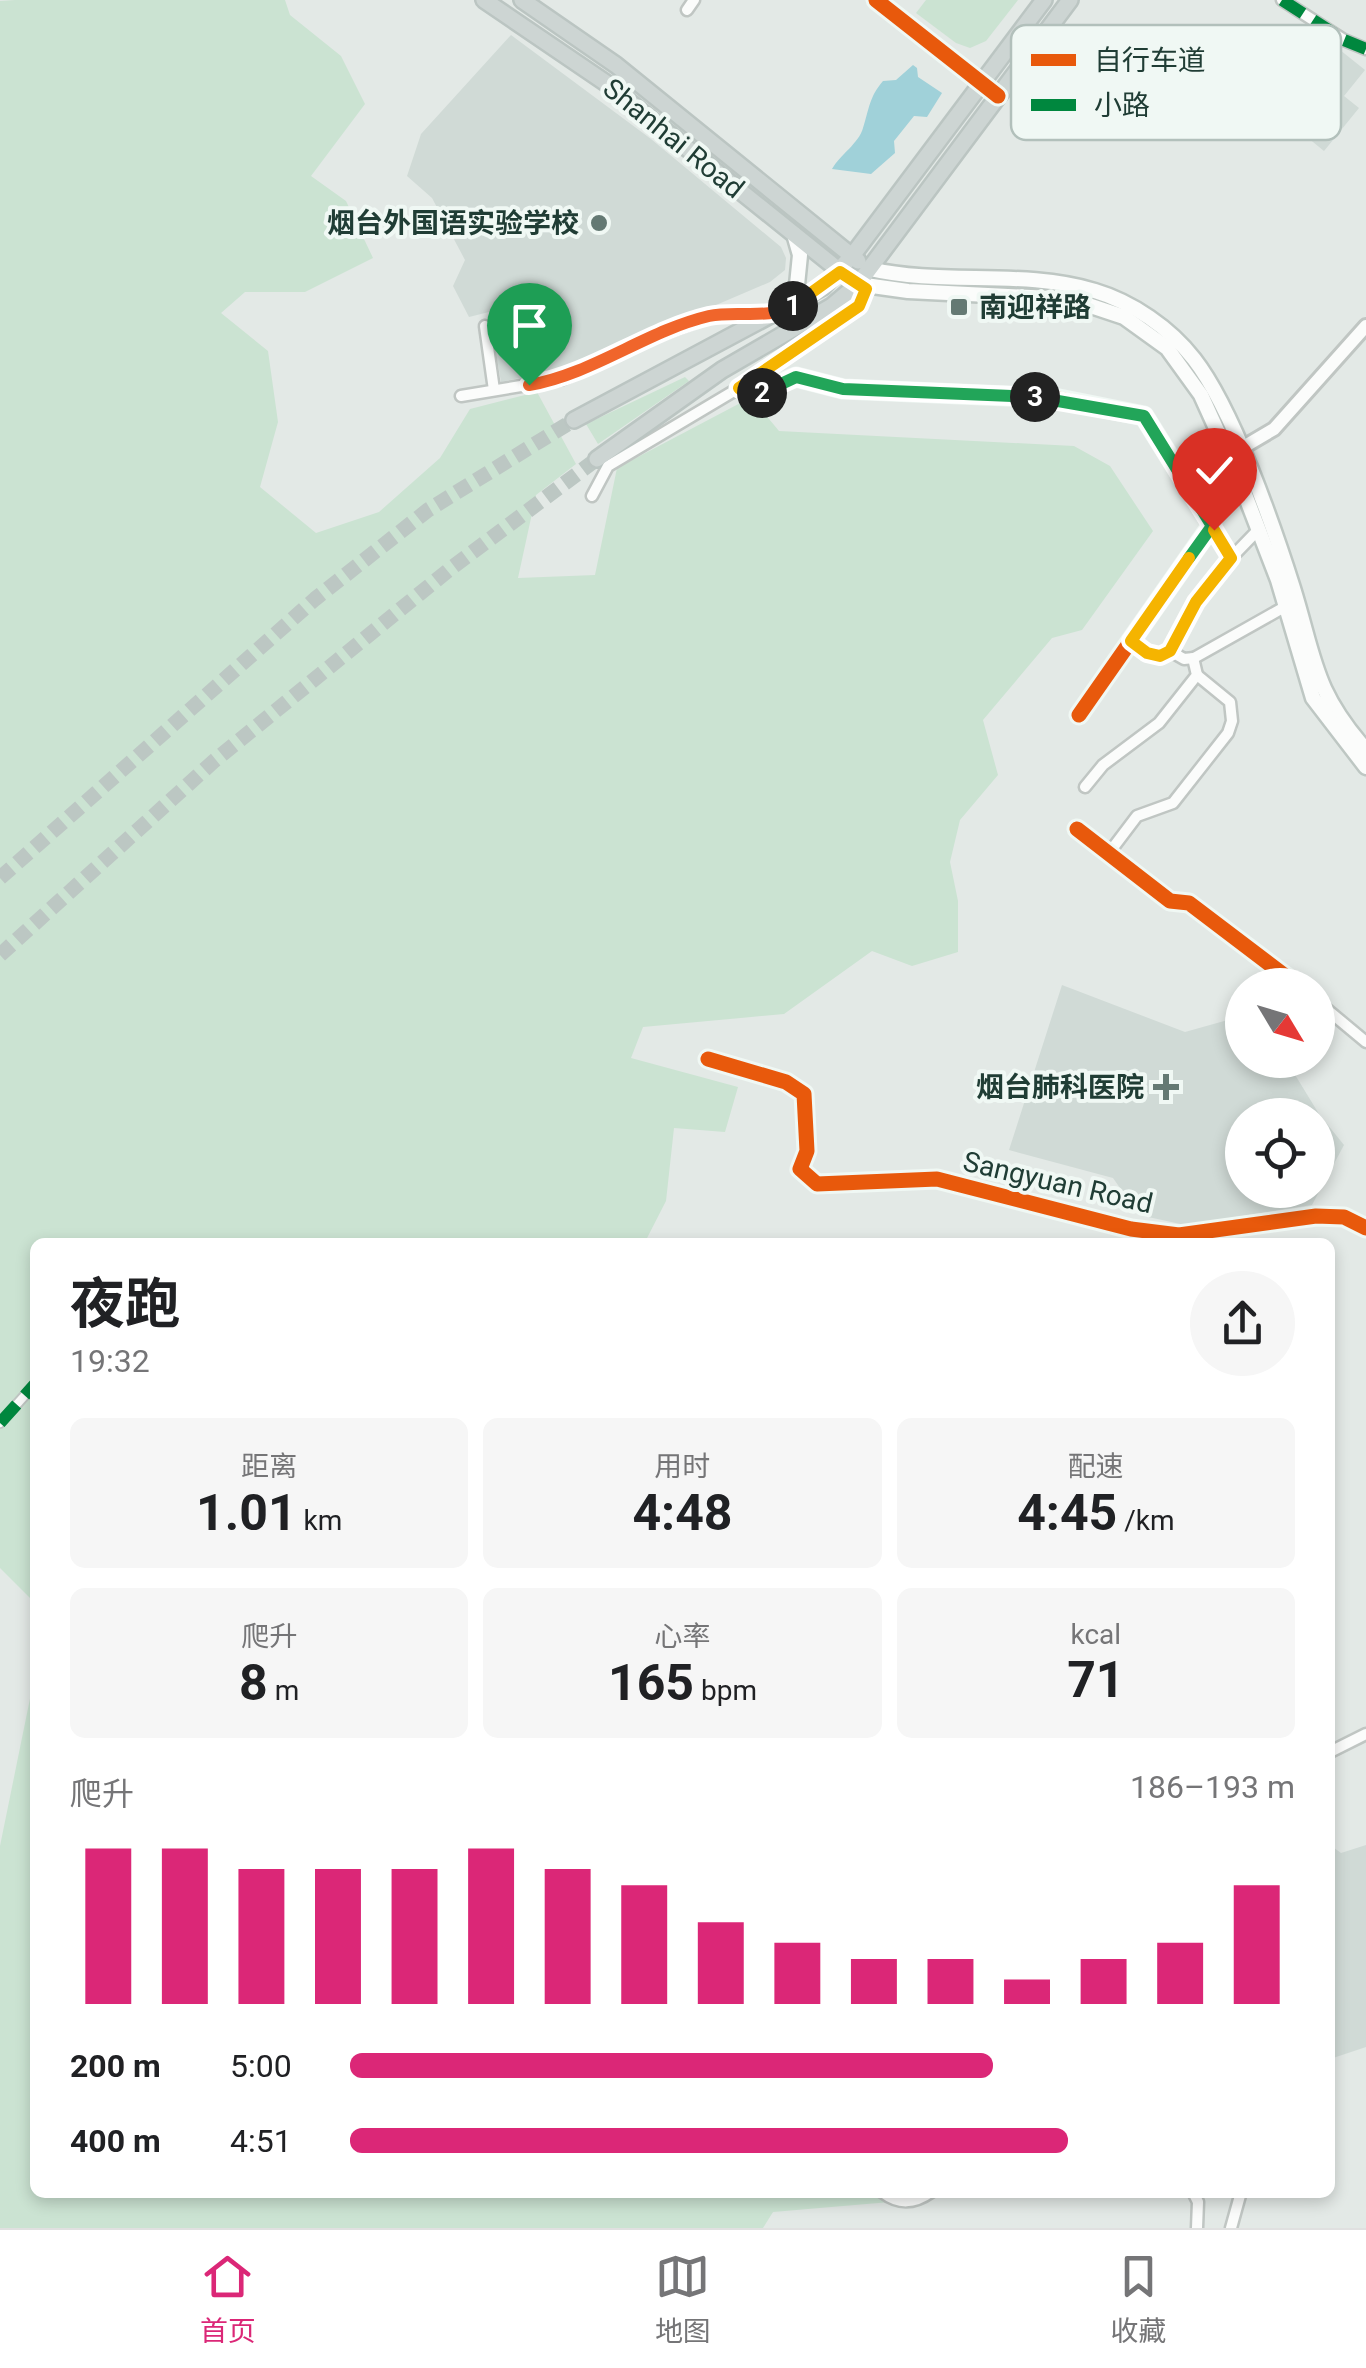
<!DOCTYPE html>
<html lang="zh">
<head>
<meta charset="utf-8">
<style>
  body { margin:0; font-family:Roboto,"Noto Sans SC",sans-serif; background:#f6f6f6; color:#202124; height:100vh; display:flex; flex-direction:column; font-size:38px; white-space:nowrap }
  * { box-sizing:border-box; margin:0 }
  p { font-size:32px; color:#757577 }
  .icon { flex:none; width:55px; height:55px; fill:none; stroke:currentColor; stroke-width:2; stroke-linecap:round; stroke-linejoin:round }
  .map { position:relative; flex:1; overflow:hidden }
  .side { position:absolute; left:30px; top:1238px; width:1305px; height:960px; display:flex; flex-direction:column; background:#fff; border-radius:15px; box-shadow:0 5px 15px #0003 }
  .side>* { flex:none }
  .needle { width:65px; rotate:128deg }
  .buttons { position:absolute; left:1225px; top:968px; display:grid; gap:20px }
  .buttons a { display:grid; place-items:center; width:110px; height:110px; border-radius:50%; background:#fff; box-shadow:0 5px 15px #0003; font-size:50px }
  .pin { position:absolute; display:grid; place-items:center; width:85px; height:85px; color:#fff; margin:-102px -42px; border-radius:50% 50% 50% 0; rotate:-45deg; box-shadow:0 0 10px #0007 }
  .pin .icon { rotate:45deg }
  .km { position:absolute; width:50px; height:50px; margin:-25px; border-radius:50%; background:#222; color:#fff; font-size:28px; line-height:50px; text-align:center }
  .round { display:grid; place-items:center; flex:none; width:105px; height:105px; border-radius:52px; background:#f6f6f6 }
  .summary { display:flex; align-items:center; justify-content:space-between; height:170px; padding:0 40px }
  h1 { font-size:55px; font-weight:700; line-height:75px }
  .stats { display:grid; grid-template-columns:repeat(3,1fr); gap:15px; height:170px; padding:10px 40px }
  .stats div { display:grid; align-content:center; border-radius:15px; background:#f6f6f6; text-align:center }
  .stats b { font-size:50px; font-weight:700 }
  .stats small { font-size:28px; font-weight:400 }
  .stats p { font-size:28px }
  .chart { height:280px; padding:20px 40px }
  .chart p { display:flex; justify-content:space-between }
  .chart svg { width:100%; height:180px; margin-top:10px; stroke:#db2777; stroke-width:6 }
  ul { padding:0 40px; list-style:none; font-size:32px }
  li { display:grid; grid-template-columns:160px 120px 1fr; align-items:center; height:75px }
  li i { height:25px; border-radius:12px; background:#db2777 }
  .tabs { display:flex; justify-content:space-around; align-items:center; height:140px; border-top:2px solid #e0e0e0; background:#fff; font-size:28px; color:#757577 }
  .tabs a { display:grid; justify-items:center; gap:5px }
  .tabs .current { color:#db2777 }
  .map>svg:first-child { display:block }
  .built { fill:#d0dad6; fill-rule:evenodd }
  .green { fill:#cbe3d2 }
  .water { fill:#a0d1d9 }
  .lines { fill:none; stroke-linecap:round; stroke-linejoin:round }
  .primary-tunnel { stroke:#bcc7c3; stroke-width:15; stroke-dasharray:15 8; stroke-linecap:butt }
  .pedestrian-casing { stroke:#c0c6c3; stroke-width:12 }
  .minor-casing { stroke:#c0c6c3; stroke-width:15 }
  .tertiary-casing { stroke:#c0c6c3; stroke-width:18 }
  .secondary-casing { stroke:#bec7c3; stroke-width:19 }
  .primary-casing { stroke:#bbc5c2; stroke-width:20 }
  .pedestrian { stroke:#fbfcfb; stroke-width:8 }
  .minor { stroke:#fbfcfb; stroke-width:10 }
  .tertiary { stroke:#fbfcfb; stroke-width:12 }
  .secondary { stroke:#fbfcfb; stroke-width:14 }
  .primary { stroke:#cdd5d3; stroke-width:15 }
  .quiet { stroke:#00873e; stroke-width:12; stroke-dasharray:25 12; stroke-linecap:butt }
  .cycleway-casing { stroke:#f0f8f4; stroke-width:21 }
  .cycleway { stroke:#e8590c; stroke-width:15 }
  .split-1-casing { stroke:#fff; stroke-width:20 }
  .split-2-casing { stroke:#fff; stroke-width:20 }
  .split-3-casing { stroke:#fff; stroke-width:20 }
  .split-4-casing { stroke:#fff; stroke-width:20 }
  .split-5-casing { stroke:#fff; stroke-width:20 }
  .split-1 { stroke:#f0652b; stroke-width:12 }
  .split-2 { stroke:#f5b400; stroke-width:12 }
  .split-3 { stroke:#22a559; stroke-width:12 }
  .split-4 { stroke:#22a559; stroke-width:12 }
  .split-5 { stroke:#f5b400; stroke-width:12 }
  .poi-dot { fill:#647973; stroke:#f0f8f4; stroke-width:4 }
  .labels { text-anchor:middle; stroke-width:8; stroke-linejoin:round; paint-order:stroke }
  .street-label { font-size:28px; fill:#203d35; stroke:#f0f8f4 }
  .poi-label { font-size:28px; font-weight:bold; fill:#203d35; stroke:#f0f8f4; text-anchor:end }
  .key { fill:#f0f8f4; stroke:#b2c0bb; stroke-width:2.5 }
  .key-label { font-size:28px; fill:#203d35 }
</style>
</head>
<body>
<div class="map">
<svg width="1366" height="2228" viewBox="0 0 1366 2228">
  <rect width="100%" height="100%" fill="#e3e9e6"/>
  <g class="built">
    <path d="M511,35L651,139L781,247L786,258L785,270L770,282L571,367L501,382L489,312L469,317L453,286L465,260L432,198L407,176L421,134Z"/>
    <path d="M1335,46L1365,70L1344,96L1359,108L1324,151L1280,115Z"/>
    <path d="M1062,985L1185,1032L1242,1016V1060H1286L1319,1114L1344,1145L1312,1205L1185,1225L1139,1215L1113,1178L1009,1150ZM1318,1115V1190H1242V1115Z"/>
    <path d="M1330,1845L1341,1853L1366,1845V2047L1330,2059Z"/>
  </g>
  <g class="green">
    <path d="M15,0H285L290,15L341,56L365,104L311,176L346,201L373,258L305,292H245L221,313L268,351L278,422L260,487L316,533L379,512L440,458L470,409L537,392L576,464L536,495L518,578L595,575L617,468L746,400L760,408L779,431L1074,446L1110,466L1153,531L1082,630L1052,638L983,720L998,775L960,820L950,862L958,901V952L912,966L872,951L784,1014L643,1027L631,1058L738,1087L725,1132L674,1128L666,1201L645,1242H35V1603L0,1568V1Z"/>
    <path d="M926,0H1018L986,41L970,48L956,43L916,13Z"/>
    <path d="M685,377L689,381L598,444L586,424Z"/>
    <path d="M35,1674V2192L906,2193L890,2202L773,2212L763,2228H0V1846Z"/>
  </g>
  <path class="water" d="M913,65L917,68L918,77L942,93L927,117L914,116L894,141L895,153L871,174L832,169C840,155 859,143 863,128C869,110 869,97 883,81L896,80Z"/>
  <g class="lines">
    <g class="primary-tunnel">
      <path d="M0,878L315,599L428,510L574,420"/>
      <path d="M0,955L214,761L450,569L597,459"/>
    </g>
    <g class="pedestrian-casing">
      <path id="pedestrian" d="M0,1423L35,1384"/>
    </g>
    <g class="minor-casing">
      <g id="minor">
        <path d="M876,0L998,96"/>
        <path d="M1282,0L1344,40L1366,49"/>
        <path d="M687,10L694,0"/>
        <path d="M485,326L494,390"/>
        <path d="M739,388L755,394L796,377L843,389L1054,398L1144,416L1212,525L1079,715"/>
        <path d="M461,396L563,379L657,336L711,316L771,312"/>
        <path d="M592,496L608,466L739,388L859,306L866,295L859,285"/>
        <path d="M1231,558L1259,529"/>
        <path d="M1131,641L1147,653L1160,655L1170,651L1196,602L1231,558L1213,530"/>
        <path d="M1170,651L1184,659L1194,658L1288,605"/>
        <path d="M1085,787L1103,765L1159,723L1197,675L1193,658"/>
        <path d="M1077,829L1170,901L1189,903L1297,985"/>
        <path d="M1109,853L1137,816L1173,803L1228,733L1232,721L1230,702L1197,675"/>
        <path d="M1318,1002L1366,1042"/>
        <path d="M708,1059L786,1082L804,1094L807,1151L800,1169L817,1184L937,1179L1131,1229L1179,1235L1316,1216L1344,1217L1366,1228"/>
        <path d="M1330,1752L1366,1734"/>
        <path d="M882,2192C899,2205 914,2204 931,2192"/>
        <path d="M1193,2192L1198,2202L1197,2228"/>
        <path d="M1231,2228L1241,2192"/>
      </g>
    </g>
    <g class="tertiary-casing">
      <path id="tertiary" d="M1235,452L1274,429L1366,326"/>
    </g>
    <g class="secondary-casing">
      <g id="secondary">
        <path d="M794,234L800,255L795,305"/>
        <path d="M870,269C943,286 1023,269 1095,291C1132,302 1170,328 1194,359C1233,409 1273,525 1293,588C1315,659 1313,690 1366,750"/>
        <path d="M858,284L908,291L1070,299L1124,317L1167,348L1201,395L1239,479L1278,580L1313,698L1366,767"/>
      </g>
    </g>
    <g class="primary-casing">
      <g id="primary">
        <path d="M484,0L606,83L846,276"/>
        <path d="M522,0L616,65L858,261"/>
        <path d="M574,420L823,287L852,256L1044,0"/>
        <path d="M597,459L722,370L832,306L858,284L1070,0"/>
      </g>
    </g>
    <use href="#pedestrian" class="pedestrian"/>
    <use href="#minor" class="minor"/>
    <use href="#tertiary" class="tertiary"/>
    <use href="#secondary" class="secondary"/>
    <use href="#primary" class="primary"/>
    <g class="quiet">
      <path d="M1282,0L1344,40L1366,49"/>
      <path d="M0,1423L35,1384"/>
    </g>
    <g class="cycleway-casing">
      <g id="cycleway">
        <path d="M876,0L998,96"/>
        <path d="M739,388L755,394L796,377L843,389L1054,398L1144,416L1212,525L1079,715"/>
        <path d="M1077,829L1170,901L1189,903L1297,985"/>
        <path d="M708,1059L786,1082L804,1094L807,1151L800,1169L817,1184L937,1179L1131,1229L1179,1235L1316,1216L1344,1217L1366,1228"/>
      </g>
    </g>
    <use href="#cycleway" class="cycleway"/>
  </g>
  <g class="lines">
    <g class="split-1-casing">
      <path id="split-1" d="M529,385C593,374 646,331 709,316C736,310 768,320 793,306"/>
    </g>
    <g class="split-2-casing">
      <path id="split-2" d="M762,393H746L739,388L859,306L866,289L840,272L793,306"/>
    </g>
    <g class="split-3-casing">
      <path id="split-3" d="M762,393L796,377L843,389L1035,397"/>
    </g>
    <g class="split-4-casing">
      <path id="split-4" d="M1035,397L1144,416L1212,526L1189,558"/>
    </g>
    <g class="split-5-casing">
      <path id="split-5" d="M1189,558L1131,641L1147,653L1160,656L1170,651L1196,602L1231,558L1214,530"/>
    </g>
    <use href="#split-1" class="split-1"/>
    <use href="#split-2" class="split-2"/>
    <use href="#split-3" class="split-3"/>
    <use href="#split-4" class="split-4"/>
    <use href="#split-5" class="split-5"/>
  </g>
  <g class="poi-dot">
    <circle cx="599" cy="223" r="10"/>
    <rect x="949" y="297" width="20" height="20" rx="5"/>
    <path d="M1161 1072h10v10h10v10h-10v10h-10v-10h-10v-10h10z"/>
  </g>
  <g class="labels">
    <g class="street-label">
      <text transform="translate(674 138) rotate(39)" y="10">Shanhai Road</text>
      <text transform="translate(1058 1182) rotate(13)" y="10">Sangyuan Road</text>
    </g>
    <g class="poi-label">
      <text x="579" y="233">烟台外国语实验学校</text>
      <text x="979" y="317" text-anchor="start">南迎祥路</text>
      <text x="1144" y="1097">烟台肺科医院</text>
    </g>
  </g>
  <rect x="1011" y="25" width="330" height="115" rx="15" class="key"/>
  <rect x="1031" y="54" width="45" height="12" fill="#e8590c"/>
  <rect x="1031" y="99" width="45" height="12" fill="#00873e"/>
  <g class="key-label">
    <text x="1094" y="70">自行车道</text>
    <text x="1094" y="115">小路</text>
  </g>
</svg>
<div class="buttons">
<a><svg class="needle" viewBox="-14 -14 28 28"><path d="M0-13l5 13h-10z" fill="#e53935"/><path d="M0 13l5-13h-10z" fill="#757577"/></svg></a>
<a><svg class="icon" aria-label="locate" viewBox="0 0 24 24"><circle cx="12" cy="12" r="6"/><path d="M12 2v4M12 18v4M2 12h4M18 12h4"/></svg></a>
</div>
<div class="pin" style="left:529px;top:385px;background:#1e9e55"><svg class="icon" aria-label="arrive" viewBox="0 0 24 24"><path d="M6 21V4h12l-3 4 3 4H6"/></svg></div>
<div class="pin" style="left:1214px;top:530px;background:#d93025"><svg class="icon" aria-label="check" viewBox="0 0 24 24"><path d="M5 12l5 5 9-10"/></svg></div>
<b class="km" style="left:793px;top:306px">1</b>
<b class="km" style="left:762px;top:393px">2</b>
<b class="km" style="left:1035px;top:397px">3</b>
<section class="side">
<div class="summary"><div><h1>夜跑</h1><p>19:32</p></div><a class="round"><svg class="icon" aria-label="share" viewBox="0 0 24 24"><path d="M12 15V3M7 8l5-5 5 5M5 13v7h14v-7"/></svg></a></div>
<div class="stats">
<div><p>距离</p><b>1.01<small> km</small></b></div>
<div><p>用时</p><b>4:48</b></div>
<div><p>配速</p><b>4:45<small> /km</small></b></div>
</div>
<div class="stats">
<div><p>爬升</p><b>8<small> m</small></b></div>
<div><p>心率</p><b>165<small> bpm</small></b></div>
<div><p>kcal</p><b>71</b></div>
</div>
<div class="chart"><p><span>爬升</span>186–193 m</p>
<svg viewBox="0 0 160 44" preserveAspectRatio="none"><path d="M5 44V6M15 44V6M25 44V11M35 44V11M45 44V11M55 44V6M65 44V11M75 44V15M85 44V24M95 44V29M105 44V33M115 44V33M125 44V38M135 44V33M145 44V29M155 44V15"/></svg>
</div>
<ul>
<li><b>200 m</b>5:00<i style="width:68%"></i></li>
<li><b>400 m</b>4:51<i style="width:76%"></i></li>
</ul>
</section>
</div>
<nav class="tabs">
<a class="current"><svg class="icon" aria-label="home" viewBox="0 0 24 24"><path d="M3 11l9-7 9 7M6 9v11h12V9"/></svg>首页</a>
<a><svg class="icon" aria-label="map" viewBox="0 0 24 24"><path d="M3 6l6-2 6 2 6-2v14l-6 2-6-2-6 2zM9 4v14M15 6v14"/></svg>地图</a>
<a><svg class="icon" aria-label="saved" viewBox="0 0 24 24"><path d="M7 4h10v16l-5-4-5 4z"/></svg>收藏</a>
</nav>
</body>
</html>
